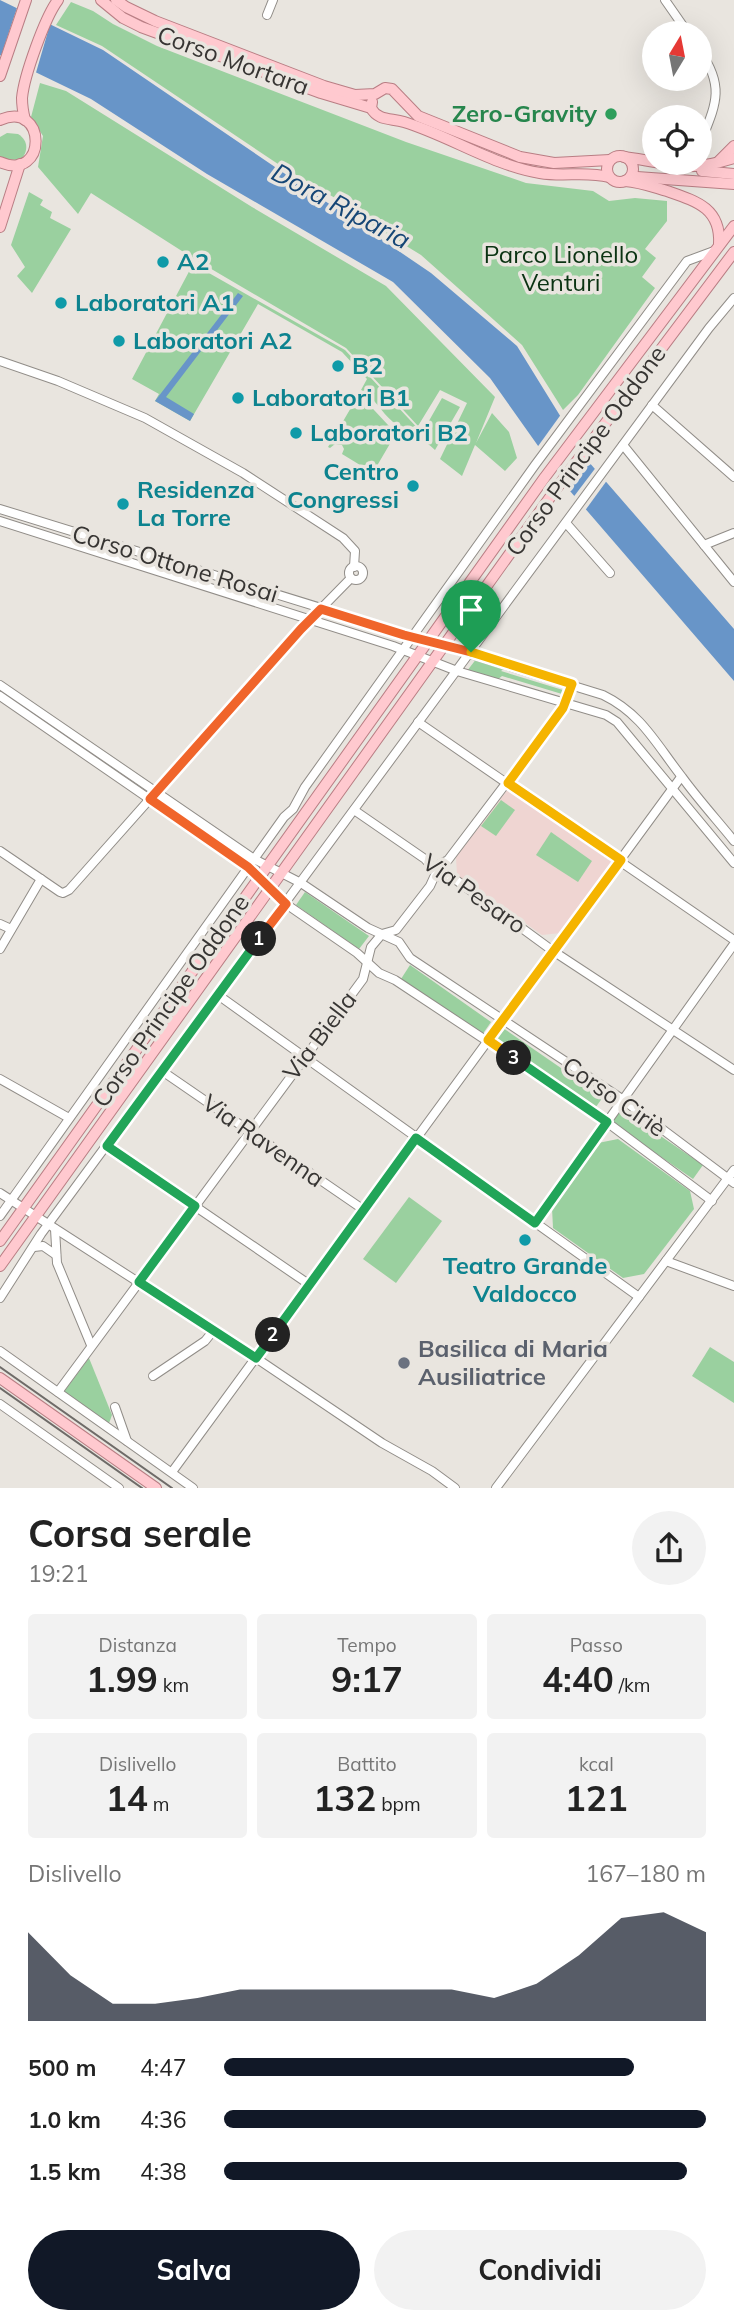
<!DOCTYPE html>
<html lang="it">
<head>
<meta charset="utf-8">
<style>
  body { margin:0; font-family:Mulish,sans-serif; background:#f2f2f2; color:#222; height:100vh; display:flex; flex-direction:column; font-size:26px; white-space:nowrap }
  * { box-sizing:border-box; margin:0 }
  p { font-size:23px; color:#767676 }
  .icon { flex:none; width:38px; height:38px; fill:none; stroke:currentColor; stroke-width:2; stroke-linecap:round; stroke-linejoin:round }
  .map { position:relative; height:1488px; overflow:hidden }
  .details { display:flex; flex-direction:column; background:#fff; flex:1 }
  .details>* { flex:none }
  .needle { width:46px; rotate:10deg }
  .fabs { position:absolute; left:642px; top:21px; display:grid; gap:14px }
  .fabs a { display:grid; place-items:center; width:70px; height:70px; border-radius:50%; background:#fff; box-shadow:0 7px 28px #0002; font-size:35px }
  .pin { position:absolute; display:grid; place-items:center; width:60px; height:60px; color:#fff; margin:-72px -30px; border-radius:50% 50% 50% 0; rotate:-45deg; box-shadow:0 0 7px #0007 }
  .pin .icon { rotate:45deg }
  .km { position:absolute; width:35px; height:35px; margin:-18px; border-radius:50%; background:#222; color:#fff; font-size:19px; line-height:35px; text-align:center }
  .round { display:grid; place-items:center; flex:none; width:74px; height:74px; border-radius:37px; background:#f2f2f2 }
  .summary { display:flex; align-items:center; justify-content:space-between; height:119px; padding:0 28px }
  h1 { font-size:38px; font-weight:700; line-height:52px }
  .metrics { display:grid; grid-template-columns:repeat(3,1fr); gap:10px; height:119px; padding:7px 28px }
  .metrics div { display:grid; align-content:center; border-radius:7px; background:#f2f2f2; text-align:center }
  .metrics b { font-size:35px; font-weight:700 }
  .metrics small { font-size:19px; font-weight:400 }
  .metrics p { font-size:19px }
  .chart { height:196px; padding:14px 28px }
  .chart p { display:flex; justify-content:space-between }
  .chart svg { width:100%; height:126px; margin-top:7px; fill:#111827; opacity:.7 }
  .primary-button { display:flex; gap:14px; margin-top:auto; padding:14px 28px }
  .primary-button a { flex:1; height:80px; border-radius:42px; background:#111827; color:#fff; font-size:28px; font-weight:700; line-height:80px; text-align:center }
  .primary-button a+a { background:#f2f2f2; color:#222 }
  ul { padding:0 28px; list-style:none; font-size:23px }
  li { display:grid; grid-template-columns:112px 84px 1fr; align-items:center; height:52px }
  li i { height:18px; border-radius:9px; background:#111827 }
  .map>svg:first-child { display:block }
  .education { fill:#efd5d2 }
  .green { fill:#9ad09f }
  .water { fill:#6895c8 }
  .pier { fill:#e9e5df }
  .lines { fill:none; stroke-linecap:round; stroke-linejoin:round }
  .minor-casing { stroke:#918d88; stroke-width:10 }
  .major-casing { stroke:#b97e84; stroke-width:12 }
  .minor { stroke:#fff; stroke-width:8 }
  .major { stroke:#ffc9cf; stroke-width:10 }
  .tram { stroke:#6e6b68; stroke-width:2 }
  .split-1-casing { stroke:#fff; stroke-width:14 }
  .split-2-casing { stroke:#fff; stroke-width:14 }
  .split-3-casing { stroke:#fff; stroke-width:14 }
  .split-4-casing { stroke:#fff; stroke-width:14 }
  .split-1 { stroke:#f0652b; stroke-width:9 }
  .split-2 { stroke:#22a559; stroke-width:9 }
  .split-3 { stroke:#22a559; stroke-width:9 }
  .split-4 { stroke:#f5b400; stroke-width:9 }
  .leisure-dot { fill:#2e9e5b; stroke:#e9e5df; stroke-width:2.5 }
  .culture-dot { fill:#0f9aa8; stroke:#e9e5df; stroke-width:2.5 }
  .worship-dot { fill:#6b7280; stroke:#e9e5df; stroke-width:2.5 }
  .labels { text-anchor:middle; stroke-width:7; stroke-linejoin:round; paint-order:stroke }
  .street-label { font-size:24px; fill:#373533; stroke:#e9e5df }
  .leisure-label { font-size:24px; font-weight:bold; fill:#27864d; stroke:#e9e5df; text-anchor:end }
  .park-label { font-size:24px; fill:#0a3312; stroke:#e9e5df }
  .culture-label { font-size:24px; font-weight:bold; fill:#0d838f; stroke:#e9e5df; text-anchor:start }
  .worship-label { font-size:24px; font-weight:bold; fill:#5b616d; stroke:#e9e5df; text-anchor:start }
  .water-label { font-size:26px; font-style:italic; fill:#154676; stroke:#e9e5df }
</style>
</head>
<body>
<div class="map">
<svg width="734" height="1488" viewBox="0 0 734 1488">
  <rect width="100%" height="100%" fill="#e9e5df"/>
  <path class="education" d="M507,790L612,862L561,933L542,935L457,875L456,857Z"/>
  <g class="green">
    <path d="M71,2L93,11L113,24L157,46L406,142L526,183L593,191L609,201L635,198L667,201V221L645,249L656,258L642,277L655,288L578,395L563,410L522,345L421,255L341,206L334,201L335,198L281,166L102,46L56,25Z"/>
    <path d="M40,83L66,91L252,207L386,286L495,397L476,443L492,413L509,432L517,458L505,471L475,445L462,476L440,459L467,403L440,390L418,426L346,348L196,260L91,193L78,214L38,167L43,136L31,117Z"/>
    <path d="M7,133L18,134C29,141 28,151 21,160L0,159V137Z"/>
    <path d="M29,192L43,200L40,205L52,212L50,218L71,229L32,293L17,276L25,267L11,245Z"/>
    <path d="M193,264L345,350L422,433L442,398L460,407L435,450C423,438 406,433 393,422C381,412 375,398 361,390L367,379L342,352L258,304L190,421L155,401L159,394L132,379Z"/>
    <path d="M359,394L389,426L398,430L371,476L367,473V466L360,465L342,454L344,449L342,445L335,444L330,448L328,447Z"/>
    <path d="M477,658L506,667L501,671L563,690L562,694L502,676L497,680L467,671Z"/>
    <path d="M501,800L515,810L496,836L481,826Z"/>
    <path d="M551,832L592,861L578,882L536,855Z"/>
    <path d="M305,892L369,936L359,949L296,905Z"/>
    <path d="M410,965L491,1022L482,1035L401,979Z"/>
    <path d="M503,1028L603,1097L593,1111L494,1042Z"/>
    <path d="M621,1109L703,1165L693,1179L612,1123Z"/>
    <path d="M618,1139L690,1191L694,1209L644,1274L623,1278L553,1228L552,1208L598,1143Z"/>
    <path d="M409,1197L442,1221L396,1283L363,1259Z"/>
    <path d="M710,1347L734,1362V1403L692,1376Z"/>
    <path d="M89,1358L112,1415L108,1426L63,1393Z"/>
  </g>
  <g class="water">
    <path d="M0,0L103,50L431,273L517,346L588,461L734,629V681L570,491L490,378L393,282L207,174L91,99L0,55Z"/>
    <path d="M238,293L243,296L166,397L194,414L190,421L155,401Z"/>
  </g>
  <g class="pier">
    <path d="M18,5L51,21L35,76L0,59Z"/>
    <path d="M562,413L591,459L566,492L536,449Z"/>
    <path d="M597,466L608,479L584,512L572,499Z"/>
  </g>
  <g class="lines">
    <g class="minor-casing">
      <g id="minor">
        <path d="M665,0L688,33"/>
        <path d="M267,15L273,0"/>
        <path d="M700,51C726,88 715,106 700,144"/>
        <path d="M0,361L58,381L145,418L243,473L343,538L355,551L354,567"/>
        <path d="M652,405L734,477"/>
        <path d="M623,445L734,582"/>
        <path d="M0,509L603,695C642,714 656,744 682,777C698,799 717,820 734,841"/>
        <path d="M0,521L393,646L457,671L606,715L617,722L734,863"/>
        <path d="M566,523L610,573"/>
        <path d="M704,545L734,533"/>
        <circle cx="356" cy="573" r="7"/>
        <path d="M0,685L254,859L301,883L368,928L399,942L410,958L622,1099L734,1183"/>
        <path d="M0,696L248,867L286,904L357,953L379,973L395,980L588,1108L712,1201"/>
        <path d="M418,722L734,940"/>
        <path d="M354,810L425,859L442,878L456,880L553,951L734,1070"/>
        <path d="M0,851L60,892L63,893L69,890L301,629L351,578"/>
        <path d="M0,924L11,929"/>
        <path d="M0,949L41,879"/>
        <path d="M218,995L639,1297"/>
        <path d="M162,1071L364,1210"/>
        <path d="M0,1079L69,1118"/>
        <path d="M107,1146L310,1285"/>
        <path d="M0,1193L256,1358L382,1443L432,1471L455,1488"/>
        <path d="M0,1216L284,817L293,809L305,787L535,465L687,261L714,251"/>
        <path d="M535,1223L734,944"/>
        <path d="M55,1229L57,1263L91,1345"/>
        <path d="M34,1247L43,1246L56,1255"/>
        <path d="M666,1261L734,1286"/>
        <path d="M0,1298L41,1234L709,328L734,298"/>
        <path d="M0,1351L193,1488"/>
        <path d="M153,1376L205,1341L213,1331"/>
        <path d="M58,1392L363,979L371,947L382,934L396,930L430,886L440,864L448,860L563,708L572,684"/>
        <path d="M0,1404L119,1488"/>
        <path d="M115,1407L127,1441"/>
        <path d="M172,1472L681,777"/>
        <path d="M496,1488L734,1170"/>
      </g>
    </g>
    <g class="major-casing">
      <g id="major">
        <path d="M101,0L123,18L141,27L321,93L371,108"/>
        <path d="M116,0L126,7L155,21L324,86L355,95L375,94L385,88L392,89L418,116L520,157L554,163L610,160"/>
        <path d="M0,76L26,0"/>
        <path d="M372,102L371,108C378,121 391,118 404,122C450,136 492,165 540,173C563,177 587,171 609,177"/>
        <path d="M0,120C47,99 48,183 0,162"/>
        <path d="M25,120C23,112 22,105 22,98C24,76 45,17 58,0"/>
        <circle cx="620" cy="169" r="13"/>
        <path d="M624,157C672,163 684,174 734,158"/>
        <path d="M719,161L734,146"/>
        <path d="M702,171L734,174"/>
        <path d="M637,177L734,184"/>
        <path d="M625,181C640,182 653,187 667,191C696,201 721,208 719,244"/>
        <path d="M0,227L20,164"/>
        <path d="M0,1241L545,477L734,226"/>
        <path d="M0,1266L556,489L734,252"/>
        <path d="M0,1378L156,1488"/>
      </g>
    </g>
    <use href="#minor" class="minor"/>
    <use href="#major" class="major"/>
    <g class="tram">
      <path d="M0,1367L172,1488"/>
      <path d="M0,1388L142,1488"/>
    </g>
  </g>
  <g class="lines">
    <g class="split-1-casing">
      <path id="split-1" d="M259,939L286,904L248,867L150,799L301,629L321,609L404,635L471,652"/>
    </g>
    <g class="split-2-casing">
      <path id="split-2" d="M259,939L107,1146L195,1206L139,1282L256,1358L273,1335"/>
    </g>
    <g class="split-3-casing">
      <path id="split-3" d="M273,1335L416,1138L535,1223L607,1122L514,1058"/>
    </g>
    <g class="split-4-casing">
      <path id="split-4" d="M471,652L572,684L563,708L508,783L621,860L488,1040L514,1058"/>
    </g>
    <use href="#split-1" class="split-1"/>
    <use href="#split-2" class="split-2"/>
    <use href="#split-3" class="split-3"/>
    <use href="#split-4" class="split-4"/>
  </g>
  <circle class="leisure-dot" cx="611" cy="114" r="7"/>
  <g class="culture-dot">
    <circle cx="163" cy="262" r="7"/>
    <circle cx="61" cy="303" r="7"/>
    <circle cx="119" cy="341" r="7"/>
    <circle cx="338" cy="366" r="7"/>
    <circle cx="238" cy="398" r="7"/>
    <circle cx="296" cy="433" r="7"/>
    <circle cx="413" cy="486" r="7"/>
    <circle cx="123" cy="504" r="7"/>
    <circle cx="525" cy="1240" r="7"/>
  </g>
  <circle class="worship-dot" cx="404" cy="1363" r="7"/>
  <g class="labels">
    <g class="street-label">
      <text transform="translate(233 61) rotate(20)" y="8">Corso Mortara</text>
      <text transform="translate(586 451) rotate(-54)" y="8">Corso Principe Oddone</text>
      <text transform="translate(175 564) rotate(17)" y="8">Corso Ottone Rosai</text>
      <text transform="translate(474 894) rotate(35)" y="8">Via Pesaro</text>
      <text transform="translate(171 1001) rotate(-55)" y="8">Corso Principe Oddone</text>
      <text transform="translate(320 1036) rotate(-53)" y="8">Via Biella</text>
      <text transform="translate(614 1097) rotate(35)" y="8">Corso Ciriè</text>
      <text transform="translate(263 1141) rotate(35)" y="8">Via Ravenna</text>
    </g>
    <g class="leisure-label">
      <text x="597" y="122">Zero-Gravity</text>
    </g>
    <g class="park-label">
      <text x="561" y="263">Parco Lionello<tspan x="561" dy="28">Venturi</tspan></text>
    </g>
    <g class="culture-label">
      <text x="177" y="270">A2</text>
      <text x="75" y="311">Laboratori A1</text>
      <text x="133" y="349">Laboratori A2</text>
      <text x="352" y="374">B2</text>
      <text x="252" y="406">Laboratori B1</text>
      <text x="310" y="441">Laboratori B2</text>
      <text x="399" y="480" text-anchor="end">Centro<tspan x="399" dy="28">Congressi</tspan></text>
      <text x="137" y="498">Residenza<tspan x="137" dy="28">La Torre</tspan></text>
      <text x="525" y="1274" text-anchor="middle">Teatro Grande<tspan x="525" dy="28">Valdocco</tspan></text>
    </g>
    <g class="worship-label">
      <text x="418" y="1357">Basilica di Maria<tspan x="418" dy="28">Ausiliatrice</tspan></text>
    </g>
    <g class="water-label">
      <text transform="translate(341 206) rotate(28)" y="9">Dora Riparia</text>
    </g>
  </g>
</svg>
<div class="fabs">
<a><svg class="needle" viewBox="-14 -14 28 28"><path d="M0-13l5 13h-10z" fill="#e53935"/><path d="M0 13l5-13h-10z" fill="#767676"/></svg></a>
<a><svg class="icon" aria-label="locate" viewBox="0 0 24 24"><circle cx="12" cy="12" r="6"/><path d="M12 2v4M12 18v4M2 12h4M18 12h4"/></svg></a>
</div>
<div class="pin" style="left:471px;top:652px;background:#1e9e55"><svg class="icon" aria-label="arrive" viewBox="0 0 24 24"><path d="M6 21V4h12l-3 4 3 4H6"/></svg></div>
<b class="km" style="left:259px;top:939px">1</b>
<b class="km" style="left:273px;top:1335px">2</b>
<b class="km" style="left:514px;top:1058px">3</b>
</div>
<section class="details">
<div class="summary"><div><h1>Corsa serale</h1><p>19:21</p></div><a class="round"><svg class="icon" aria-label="share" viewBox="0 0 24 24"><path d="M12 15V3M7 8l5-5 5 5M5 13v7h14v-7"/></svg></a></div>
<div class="metrics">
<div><p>Distanza</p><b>1.99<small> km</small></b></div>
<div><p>Tempo</p><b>9:17</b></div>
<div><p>Passo</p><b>4:40<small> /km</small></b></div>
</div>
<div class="metrics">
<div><p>Dislivello</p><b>14<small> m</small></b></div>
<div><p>Battito</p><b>132<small> bpm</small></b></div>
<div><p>kcal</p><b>121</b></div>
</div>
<div class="chart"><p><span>Dislivello</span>167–180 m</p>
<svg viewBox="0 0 160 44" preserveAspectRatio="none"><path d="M0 44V13L10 28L20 38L30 38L40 36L50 33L60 33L70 33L80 33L90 33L100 33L110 36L120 31L130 21L140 8L150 6L160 13V44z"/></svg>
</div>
<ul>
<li><b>500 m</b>4:47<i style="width:85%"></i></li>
<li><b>1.0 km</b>4:36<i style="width:100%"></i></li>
<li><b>1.5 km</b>4:38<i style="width:96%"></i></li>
</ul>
<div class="primary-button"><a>Salva</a><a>Condividi</a></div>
</section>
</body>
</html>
